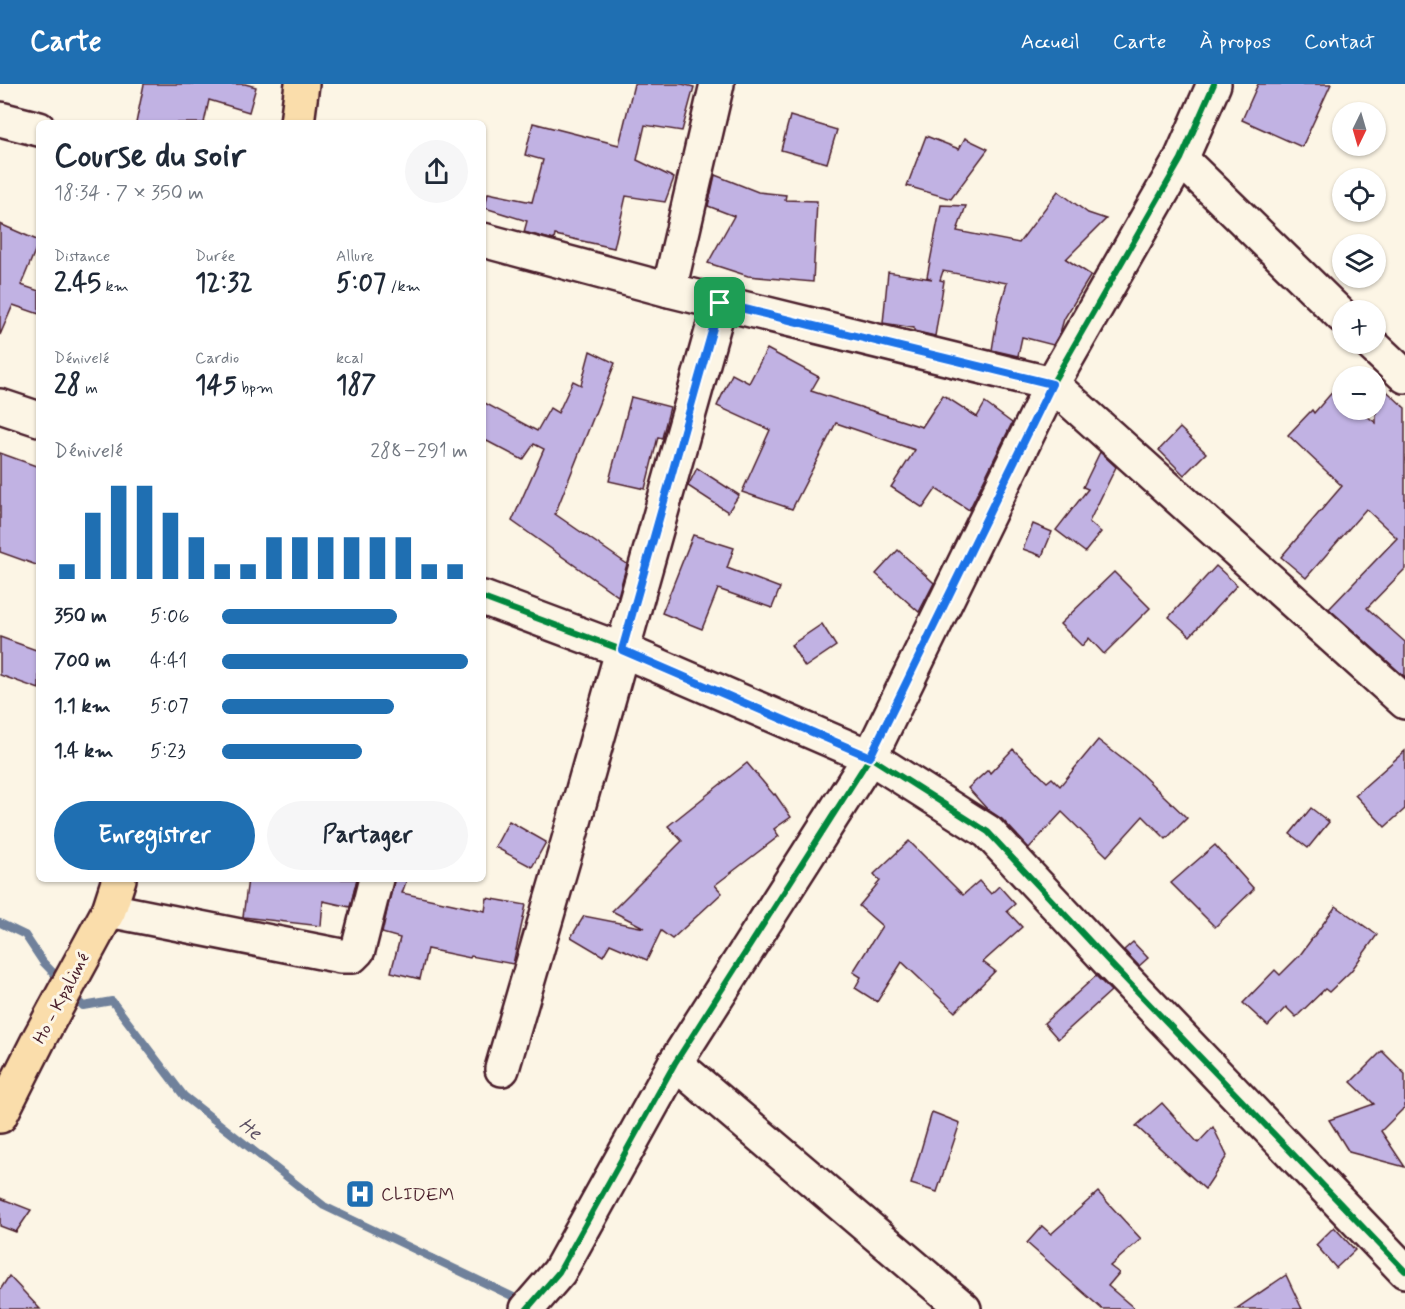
<!DOCTYPE html>
<html lang="fr">
<head>
<meta charset="utf-8">
<style>
  body { margin:0; font-family:Mynerve,sans-serif; background:#f6f6f7; color:#1f2937; height:100vh; display:flex; flex-direction:column; font-size:22px; white-space:nowrap }
  * { box-sizing:border-box; margin:0 }
  p { font-size:20px; color:#747a83 }
  .icon { flex:none; width:33px; height:33px; fill:none; stroke:currentColor; stroke-width:2; stroke-linecap:round; stroke-linejoin:round }
  .map { position:relative; flex:1; overflow:hidden }
  .sheet { position:absolute; left:36px; top:36px; width:450px; height:762px; display:flex; flex-direction:column; background:#fff; border-radius:9px; box-shadow:0 2px 4px #0004 }
  .sheet>* { flex:none }
  .needle { width:39px; rotate:185deg }
  .tools { position:absolute; left:1332px; top:18px; display:grid; gap:12px }
  .tools a { display:grid; place-items:center; width:54px; height:54px; border-radius:50%; background:#fff; box-shadow:0 2px 4px #0004; font-size:30px }
  .pin { position:absolute; display:grid; place-items:center; width:51px; height:51px; color:#fff; margin:-26px; border-radius:12px; box-shadow:0 3px 9px #0006 }
  .round { display:grid; place-items:center; flex:none; width:63px; height:63px; border-radius:32px; background:#f6f6f7 }
  .summary { display:flex; align-items:center; justify-content:space-between; height:102px; padding:0 18px }
  h1 { font-size:33px; font-weight:700; line-height:45px }
  .figures { display:grid; grid-template-columns:repeat(3,1fr); gap:9px; height:102px; padding:6px 18px }
  .figures div { display:grid; align-content:center }
  .figures b { font-size:26px; font-weight:700 }
  .figures small { font-size:16px; font-weight:400 }
  .figures p { font-size:16px }
  .chart { height:168px; padding:12px 18px }
  .chart p { display:flex; justify-content:space-between }
  .chart svg { width:100%; height:108px; margin-top:6px; stroke:#1f6fb2; stroke-width:6 }
  .primary-button { display:flex; gap:12px; margin-top:auto; padding:12px 18px }
  .primary-button a { flex:1; height:69px; border-radius:36px; background:#1f6fb2; color:#fff; font-size:24px; font-weight:700; line-height:69px; text-align:center }
  .primary-button a+a { background:#f6f6f7; color:#1f2937 }
  ul { padding:0 18px; list-style:none; font-size:20px }
  li { display:grid; grid-template-columns:96px 72px 1fr; align-items:center; height:45px }
  li i { height:15px; border-radius:8px; background:#1f6fb2 }
  header { display:flex; align-items:center; gap:36px; box-sizing:border-box; height:84px; padding:0 30px; background:#1f6fb2; color:#fff }
  header strong { font-size:28px }
  nav { display:flex; gap:33px; margin-inline-start:auto; font-size:21px }
  .map>svg:first-child { display:block }
  .lines { fill:none; stroke-linecap:round; stroke-linejoin:round }
  .stream { stroke:#6f819b; stroke-width:8 }
  .building { fill:#c1b2e3; stroke:#4a1f2b; stroke-width:1.5 }
  .minor-casing { stroke:#4a1f2b; stroke-width:38 }
  .major-casing { stroke:#4a1f2b; stroke-width:38 }
  .minor { stroke:#fcf5e5; stroke-width:33 }
  .major { stroke:#faddab; stroke-width:33 }
  .cycleway-casing { stroke:#fcf5e5; stroke-width:10 }
  .cycleway { stroke:#00873e; stroke-width:6 }
  .route-casing { stroke:#fff; stroke-width:12 }
  .route { stroke:#1a73e8; stroke-width:8 }
  .labels { text-anchor:middle; stroke-width:6; stroke-linejoin:round; paint-order:stroke }
  .street-label { font-size:18px; fill:#4a1f2b; stroke:#fcf5e5 }
  .poi-label { font-size:18px; fill:#4a1f2b; stroke:#fcf5e5; text-anchor:start }
  .water-label { font-size:20px; font-style:italic; fill:#5c5063; stroke:#fcf5e5 }
</style>
</head>
<body>
<header>
<strong>Carte</strong>
<nav><a>Accueil</a><a>Carte</a><a>À propos</a><a>Contact</a></nav>
</header>
<div class="map">
<svg width="1405" height="1225" viewBox="0 0 1405 1225">
  <rect width="100%" height="100%" fill="#fcf5e5"/>
  <filter id="ink" filterUnits="userSpaceOnUse"><feTurbulence type="fractalNoise" baseFrequency=".0167" numOctaves="2"/><feDisplacementMap in="SourceGraphic" scale="12" xChannelSelector="R" yChannelSelector="G"/><feConvolveMatrix kernelMatrix="1 2 1 2 8 2 1 2 1" color-interpolation-filters="sRGB"/></filter>
  <g filter="url(#ink)">
    <g class="lines">
      <g class="stream">
        <path d="M0,839L25,851L43,878L63,899"/>
        <path d="M71,909L83,922L112,917L184,1012L324,1122L524,1218"/>
      </g>
    </g>
    <g class="building">
      <path d="M144,0H245L256,3L249,28L209,16L204,39H136Z"/>
      <path d="M634,0H682L694,3L682,47L645,41L637,76L674,94L665,118L626,112L614,164L555,151L554,156L524,148L527,137L485,124L488,109L532,118L543,76L525,71L533,39L619,61Z"/>
      <path d="M1258,0H1331L1302,63L1242,36Z"/>
      <path d="M790,32L837,46L827,79L781,66Z"/>
      <path d="M926,52L959,65L965,54L988,65L951,115L907,102Z"/>
      <path d="M715,91L758,108L786,111L785,116L817,117L813,198L748,192L708,179L734,132L708,122Z"/>
      <path d="M1058,107L1088,129L1106,135L1066,175L1091,191L1064,235L1060,249L1053,261L1022,253L1018,272L992,266L998,230L1007,199L943,187L940,196L944,197L935,252L914,247V244L883,239L888,188L932,195L927,193L941,121L966,122L957,147L1019,159Z"/>
      <path d="M0,140L39,157L21,201L39,207V230L13,221L0,251Z"/>
      <path d="M767,265L819,293L811,307L922,343L943,311L977,333L985,319L1012,339L969,426L936,405L923,424L891,403L915,366L836,339L792,425L742,408L770,346L717,322L732,290L749,299Z"/>
      <path d="M590,267L615,279L555,430L627,480L618,512L512,437L544,365L534,360L523,376L483,355V318L537,347L550,324L558,329L573,297L581,301Z"/>
      <path d="M1376,297L1405,324V485L1367,524L1405,558V593L1329,525L1397,454L1366,425L1306,494L1281,473L1342,402L1288,351L1312,326L1314,329L1335,305L1342,312V326H1359L1376,339Z"/>
      <path d="M631,313L670,323L662,354L658,353L645,405L609,397Z"/>
      <path d="M1180,344L1206,369L1184,391L1159,366Z"/>
      <path d="M1100,368L1116,383L1089,438L1101,448L1085,468L1056,446L1088,405L1083,403Z"/>
      <path d="M0,369L39,383V482L0,468Z"/>
      <path d="M697,384L739,411L728,428L688,402Z"/>
      <path d="M1033,440L1052,448L1042,472L1023,465Z"/>
      <path d="M693,451L734,464L727,484L780,504L772,524L718,505L702,545L662,529Z"/>
      <path d="M898,466L934,499L919,528L876,490Z"/>
      <path d="M1216,482L1237,501L1190,552L1169,533Z"/>
      <path d="M1114,488L1150,524L1104,570L1089,554L1082,562L1060,540Z"/>
      <path d="M822,540L836,562L805,583L791,561Z"/>
      <path d="M0,553L39,567V605L0,591Z"/>
      <path d="M1098,656L1138,687L1187,734L1166,755L1143,732L1107,772L1062,728L1029,764L1002,735L987,725L968,704L988,686L990,689L1013,665L1047,698L1052,694L1060,702Z"/>
      <path d="M1405,667V725L1385,743L1355,711Z"/>
      <path d="M747,679L774,711L775,710L791,733L774,745L779,752L715,801L722,809L672,855L661,847L647,876L610,860L603,872L571,853L584,832L645,844L612,827L682,757L668,742Z"/>
      <path d="M1311,724L1329,738L1308,764L1290,750Z"/>
      <path d="M509,737L546,758L532,783L495,763Z"/>
      <path d="M909,757L963,811L979,797L991,810L999,802L1015,820L1007,827L1022,843L983,878L995,887L955,928L902,878L877,918L855,904L861,893L853,888L882,842L859,822L880,797L874,790Z"/>
      <path d="M1215,761L1254,805L1215,843L1171,799Z"/>
      <path d="M248,795H357L350,823L323,817L321,842L243,833Z"/>
      <path d="M394,795H407L402,809L485,827L487,814L526,821L513,880L471,872L470,874L427,865L420,895L391,888L400,854L382,849Z"/>
      <path d="M1336,822L1377,851L1351,887L1329,908L1325,905L1296,933L1286,923L1268,942L1243,919L1275,886L1280,891L1300,871Z"/>
      <path d="M1133,858L1148,874L1139,882L1124,866Z"/>
      <path d="M1096,892L1111,907L1058,955L1044,939Z"/>
      <path d="M1382,967L1405,990V1023L1381,1047L1405,1083L1349,1068L1329,1036L1374,1020L1351,998Z"/>
      <path d="M1162,1019L1198,1059L1213,1043L1227,1072L1205,1105L1136,1042Z"/>
      <path d="M932,1028L960,1039L937,1108L911,1100Z"/>
      <path d="M1098,1108L1141,1155L1110,1182L1119,1189L1108,1202L1135,1225H1102L1027,1159L1042,1142L1051,1150Z"/>
      <path d="M0,1114L31,1126L16,1148L0,1142Z"/>
      <path d="M1334,1143L1355,1166L1336,1184L1316,1161Z"/>
      <path d="M1286,1191L1302,1225H1236Z"/>
      <path d="M9,1192L40,1225H0V1206Z"/>
    </g>
    <g class="lines">
      <g class="minor-casing">
        <g id="minor">
          <path d="M0,35L39,45"/>
          <path d="M1181,75L1342,232"/>
          <path d="M483,156L669,206L1052,300L1405,618"/>
          <path d="M669,206L717,0"/>
          <path d="M1371,260L1405,292"/>
          <path d="M0,322L39,335"/>
          <path d="M483,514L622,566L870,673L988,748L1114,883L1405,1187"/>
          <path d="M109,826L341,872H352L358,866L376,795"/>
          <path d="M675,979L964,1225"/>
          <path d="M502,985L568,759L720,219"/>
          <path d="M527,1225L559,1188L675,979L870,673L1052,300L1181,75L1214,0"/>
        </g>
      </g>
      <g class="major-casing">
        <g id="major">
          <path d="M297,39L302,0"/>
          <path d="M0,1032L40,953L109,826L119,795"/>
        </g>
      </g>
      <use href="#minor" class="minor"/>
      <use href="#major" class="major"/>
      <g class="cycleway-casing">
        <g id="cycleway">
          <path d="M483,514L622,566L870,673L988,748L1114,883L1405,1187"/>
          <path d="M527,1225L559,1188L675,979L870,673L1052,300L1181,75L1214,0"/>
        </g>
      </g>
      <use href="#cycleway" class="cycleway"/>
    </g>
  </g>
  <g class="lines" filter="url(#ink)">
    <g class="route-casing">
      <path id="route" d="M720,219L1052,300L870,673L622,566Z"/>
    </g>
    <use href="#route" class="route"/>
  </g>
  <defs>
    <g id="hospital-square" transform="scale(1.5)"><rect x="-9" y="-9" width="18" height="18" rx="4" fill="#1f6fb2" stroke="#fcf5e5"/><path d="M-5-5h3v3.5h4V-5h3V5h-3V1.5h-4V5h-3Z" fill="#fff"/></g>
  </defs>
  <g fill-rule="evenodd">
    <use href="#hospital-square" x="360" y="1110"/>
  </g>
  <g class="labels">
    <g class="street-label">
      <text transform="translate(61 914) rotate(-62)" y="6">Ho - Kpalimé</text>
    </g>
    <g class="poi-label">
      <text x="381" y="1116">CLIDEM</text>
    </g>
    <g class="water-label">
      <text transform="translate(251 1044) rotate(38)" y="7">He</text>
    </g>
  </g>
</svg>
<div class="tools">
<a><svg class="needle" viewBox="-14 -14 28 28"><path d="M0-13l5 13h-10z" fill="#e53935"/><path d="M0 13l5-13h-10z" fill="#747a83"/></svg></a>
<a><svg class="icon" aria-label="locate" viewBox="0 0 24 24"><circle cx="12" cy="12" r="6"/><path d="M12 2v4M12 18v4M2 12h4M18 12h4"/></svg></a>
<a><svg class="icon" aria-label="layers" viewBox="0 0 24 24"><path d="M12 4l9 5-9 5-9-5zM3 14l9 5 9-5"/></svg></a>
<a>+</a>
<a>−</a>
</div>
<div class="pin" style="left:720px;top:219px;background:#1e9e55"><svg class="icon" aria-label="arrive" viewBox="0 0 24 24"><path d="M6 21V4h12l-3 4 3 4H6"/></svg></div>
<section class="sheet">
<div class="summary"><div><h1>Course du soir</h1><p>18:34 · 7 × 350 m</p></div><a class="round"><svg class="icon" aria-label="share" viewBox="0 0 24 24"><path d="M12 15V3M7 8l5-5 5 5M5 13v7h14v-7"/></svg></a></div>
<div class="figures">
<div><p>Distance</p><b>2.45<small> km</small></b></div>
<div><p>Durée</p><b>12:32</b></div>
<div><p>Allure</p><b>5:07<small> /km</small></b></div>
</div>
<div class="figures">
<div><p>Dénivelé</p><b>28<small> m</small></b></div>
<div><p>Cardio</p><b>145<small> bpm</small></b></div>
<div><p>kcal</p><b>187</b></div>
</div>
<div class="chart"><p><span>Dénivelé</span>288–291 m</p>
<svg viewBox="0 0 160 44" preserveAspectRatio="none"><path d="M5 44V38M15 44V17M25 44V6M35 44V6M45 44V17M55 44V27M65 44V38M75 44V38M85 44V27M95 44V27M105 44V27M115 44V27M125 44V27M135 44V27M145 44V38M155 44V38"/></svg>
</div>
<ul>
<li><b>350 m</b>5:06<i style="width:71%"></i></li>
<li><b>700 m</b>4:41<i style="width:100%"></i></li>
<li><b>1.1 km</b>5:07<i style="width:70%"></i></li>
<li><b>1.4 km</b>5:23<i style="width:57%"></i></li>
</ul>
<div class="primary-button"><a>Enregistrer</a><a>Partager</a></div>
</section>
</div>
</body>
</html>
